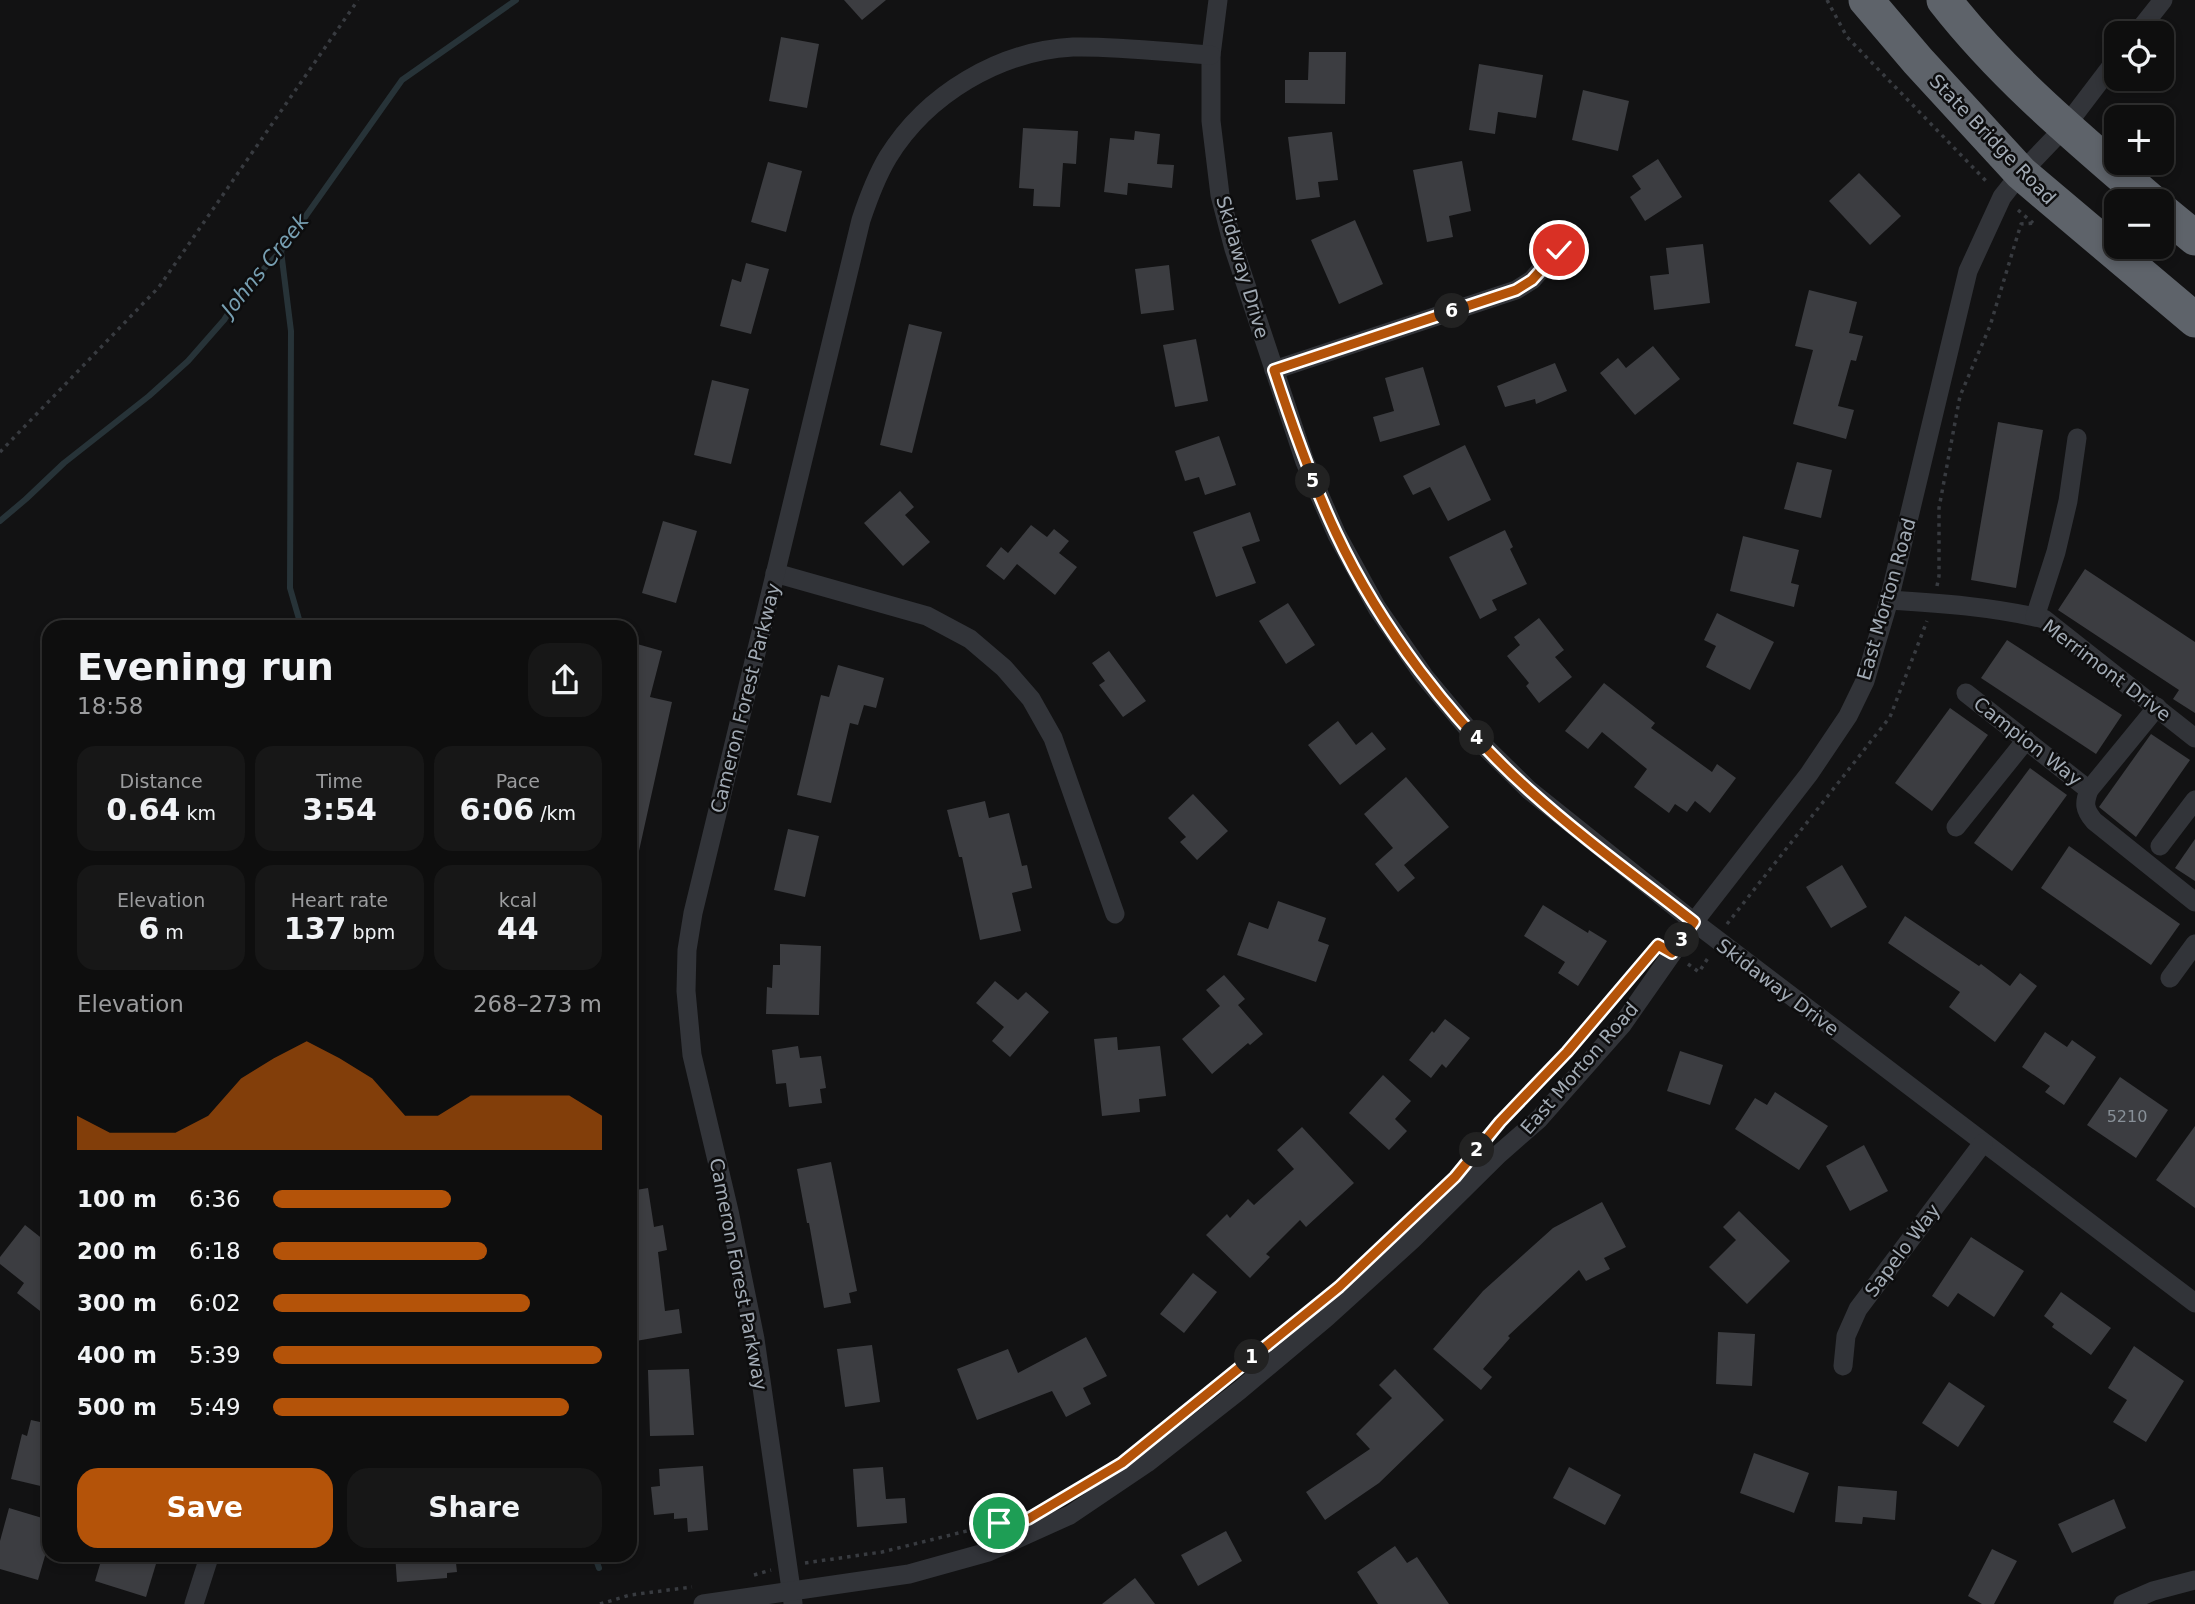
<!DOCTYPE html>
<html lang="en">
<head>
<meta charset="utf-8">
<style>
  body { margin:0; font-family:"DejaVu Sans",sans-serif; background:#171717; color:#f1f3f6; height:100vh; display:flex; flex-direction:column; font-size:26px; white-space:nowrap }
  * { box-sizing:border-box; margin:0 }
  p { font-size:23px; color:#9b9c9e }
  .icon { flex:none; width:38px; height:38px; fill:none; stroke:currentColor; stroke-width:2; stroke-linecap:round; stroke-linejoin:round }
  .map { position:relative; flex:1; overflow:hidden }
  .side { position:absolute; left:42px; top:620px; width:595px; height:942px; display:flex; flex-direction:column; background:#0e0e0e; border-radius:21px; box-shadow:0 4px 10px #0003,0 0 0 2px #2e2e2e }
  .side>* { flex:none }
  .buttons { position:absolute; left:2104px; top:21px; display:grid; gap:14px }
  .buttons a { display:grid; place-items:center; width:70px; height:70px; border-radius:14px; background:#0e0e0e; box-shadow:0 4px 10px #0003,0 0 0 2px #2e2e2e; font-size:35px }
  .pin { position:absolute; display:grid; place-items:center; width:60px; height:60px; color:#fff; margin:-30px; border:4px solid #fff; border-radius:50%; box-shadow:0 2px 7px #0007 }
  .km { position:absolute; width:35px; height:35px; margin:-18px; border-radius:50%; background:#222; color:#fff; font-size:19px; line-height:35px; text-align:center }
  .round { display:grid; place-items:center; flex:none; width:74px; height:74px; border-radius:21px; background:#171717 }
  .head { display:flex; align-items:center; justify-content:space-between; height:119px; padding:0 35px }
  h1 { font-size:38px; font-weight:600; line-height:52px }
  .stats { display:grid; grid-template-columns:repeat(3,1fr); gap:10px; height:119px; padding:7px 35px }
  .stats div { display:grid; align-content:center; border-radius:18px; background:#171717; text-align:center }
  .stats b { font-size:30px; font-weight:600 }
  .stats small { font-size:19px; font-weight:400 }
  .stats p { font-size:19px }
  .chart { height:196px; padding:14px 35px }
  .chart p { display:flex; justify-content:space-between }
  .chart svg { width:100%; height:126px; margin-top:7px; fill:#b45309; opacity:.7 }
  .cta { display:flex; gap:14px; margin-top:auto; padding:14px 35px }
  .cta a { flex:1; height:80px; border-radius:21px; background:#b45309; color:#fff; font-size:28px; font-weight:600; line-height:80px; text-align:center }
  .cta a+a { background:#171717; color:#f1f3f6 }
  ul { padding:0 35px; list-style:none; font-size:23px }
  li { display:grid; grid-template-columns:112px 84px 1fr; align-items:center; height:52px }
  li i { height:18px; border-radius:9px; background:#b45309 }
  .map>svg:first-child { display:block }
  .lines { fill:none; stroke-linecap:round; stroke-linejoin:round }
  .stream { stroke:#273338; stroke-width:6 }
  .building { fill:#3c3d41 }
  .path { stroke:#383b40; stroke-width:3.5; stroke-dasharray:3.5 5; stroke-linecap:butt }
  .street { stroke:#323439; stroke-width:19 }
  .highway { stroke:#5e636a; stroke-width:35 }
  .route-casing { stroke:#fff; stroke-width:14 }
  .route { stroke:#b45309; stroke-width:9 }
  .labels { text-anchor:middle; stroke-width:5; stroke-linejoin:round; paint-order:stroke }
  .number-label { font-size:16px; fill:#889098 }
  .street-label { font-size:19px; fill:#a2abb5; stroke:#0d0d0e }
  .water-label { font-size:21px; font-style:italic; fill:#779fb2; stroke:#0d0d0e }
</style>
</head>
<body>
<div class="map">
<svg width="2195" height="1604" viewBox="0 0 2195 1604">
  <rect width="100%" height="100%" fill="#121213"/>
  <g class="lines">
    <g class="stream">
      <path d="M281,251L291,331L290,588L301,626"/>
      <path d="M0,521L26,499L64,463L149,396L188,361L224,320L244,289L281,251L402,80L516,0"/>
      <path d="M594,1554L599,1568"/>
    </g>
  </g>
  <g class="building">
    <path d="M844,0H886L862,20Z"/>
    <path d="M781,37L819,44L807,108L769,101Z"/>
    <path d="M1309,52H1346L1345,104L1285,103V80H1308Z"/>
    <path d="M1479,64L1543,75L1536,118L1498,112L1495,134L1469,130Z"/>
    <path d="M1583,90L1629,101L1618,151L1572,140Z"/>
    <path d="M1023,128L1078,131L1076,164L1063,163L1060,207L1033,206L1034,189L1019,188Z"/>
    <path d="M1135,131L1160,134L1157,164L1174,165L1172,188L1128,183L1127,195L1104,192L1110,138L1134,140Z"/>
    <path d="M1332,132L1338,180L1318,182L1320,197L1296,200L1288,137Z"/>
    <path d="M1658,159L1682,197L1645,221L1630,197L1641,189L1632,176Z"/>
    <path d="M1462,161L1471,211L1449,216L1453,237L1427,242L1413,170Z"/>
    <path d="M768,162L802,171L786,232L751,222Z"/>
    <path d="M1859,173L1901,216L1870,245L1829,201Z"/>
    <path d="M1355,220L1383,284L1339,304L1311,240Z"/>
    <path d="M1703,244L1710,303L1654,310L1650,276L1669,274L1666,248Z"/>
    <path d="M746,263L769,269L751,334L720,326L732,279L741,282Z"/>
    <path d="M1169,265L1174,310L1141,314L1135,269Z"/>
    <path d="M1809,290L1857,302L1849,333L1863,336L1856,361L1851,360L1838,406L1854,410L1846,439L1793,424L1813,350L1795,346Z"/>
    <path d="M909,324L942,332L912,453L880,445Z"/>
    <path d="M1196,339L1208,401L1175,407L1163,345Z"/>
    <path d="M1653,346L1680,379L1635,415L1600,373L1618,358L1626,368Z"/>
    <path d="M1555,363L1567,391L1536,404L1535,399L1505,407L1497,386Z"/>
    <path d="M1423,367L1440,425L1380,442L1373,417L1394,411L1385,378Z"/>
    <path d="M712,380L749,389L731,464L694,455Z"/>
    <path d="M1998,422L2043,430L2016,588L1971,580Z"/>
    <path d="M1219,436L1236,485L1205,495L1199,477L1185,481L1175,451Z"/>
    <path d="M1465,445L1491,500L1448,521L1430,487L1413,495L1403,476Z"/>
    <path d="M1797,462L1832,470L1821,518L1784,509Z"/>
    <path d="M900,491L914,507L905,515L930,542L903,566L864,523Z"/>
    <path d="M1250,512L1260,541L1242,547L1256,583L1216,597L1193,532Z"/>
    <path d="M663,521L697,531L676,603L642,593Z"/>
    <path d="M1031,525L1047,537L1054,529L1069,541L1059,553L1077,567L1055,595L1017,564L1004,580L986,566L1001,547L1008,553Z"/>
    <path d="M1505,530L1513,547L1510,549L1527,584L1492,600L1497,610L1480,619L1449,557Z"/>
    <path d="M1743,536L1799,550L1791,583L1799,585L1794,607L1730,591Z"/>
    <path d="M2085,569L2195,642V713L2173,699L2179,690L2058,610Z"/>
    <path d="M1288,603L1315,645L1286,664L1259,621Z"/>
    <path d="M1717,613L1774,642L1750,690L1706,667L1716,646L1704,640Z"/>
    <path d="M1539,618L1564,650L1555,657L1572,677L1539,703L1526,686L1529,683L1507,656L1520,645L1514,637Z"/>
    <path d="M2007,640L2122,715L2096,754L1981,678Z"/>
    <path d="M630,642L662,651L650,697L672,702L637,860L630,859V742L638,708L630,706Z"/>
    <path d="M1109,651L1146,701L1123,717L1099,685L1105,681L1092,663Z"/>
    <path d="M838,665L884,678L876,708L864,705L858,725L850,723L831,803L797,795L821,695L829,697Z"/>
    <path d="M1604,683L1655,723L1651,728L1712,772L1717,764L1736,778L1710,813L1695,801L1687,812L1675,804L1669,813L1634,787L1647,769L1602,732L1588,749L1565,731Z"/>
    <path d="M1950,708L1988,735L1932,811L1895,783Z"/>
    <path d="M1338,721L1356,745L1372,732L1386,749L1340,785L1308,745Z"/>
    <path d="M2151,734L2190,760L2136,837L2099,807Z"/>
    <path d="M2030,768L2067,795L2012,871L1974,843Z"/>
    <path d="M1406,777L1449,827L1404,865L1415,878L1398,892L1375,864L1393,848L1364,814Z"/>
    <path d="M1193,794L1228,831L1197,860L1180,842L1186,837L1168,818Z"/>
    <path d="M985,801L989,818L1009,813L1022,866L1027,865L1032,888L1012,893L1021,931L980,940L962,857H959L947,810Z"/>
    <path d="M788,829L819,836L805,897L774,890Z"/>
    <path d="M2195,839V881L2175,868Z"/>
    <path d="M2069,846L2180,924L2151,965L2041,888Z"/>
    <path d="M1842,865L1867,907L1831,928L1806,887Z"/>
    <path d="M1278,901L1326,918L1318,941L1329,945L1316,982L1237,955L1249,922L1268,929Z"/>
    <path d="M1543,905L1588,933L1589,930L1607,941L1578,986L1558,973L1565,962L1524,936Z"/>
    <path d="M1905,916L1979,966L1981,964L2010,986L2020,973L2037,986L1995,1042L1949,1007L1960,992L1888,943Z"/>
    <path d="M780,944L821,946L819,1015L766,1014L767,987L772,988L773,965H780Z"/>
    <path d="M1224,975L1245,999L1238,1005L1263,1034L1250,1045L1248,1043L1212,1074L1182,1039L1220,1006L1206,990Z"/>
    <path d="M995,981L1018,1000L1026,992L1049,1012L1010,1057L992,1041L1004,1027L976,1003Z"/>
    <path d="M1445,1019L1470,1038L1446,1068L1442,1064L1431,1078L1409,1060L1432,1031L1434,1033Z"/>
    <path d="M2045,1032L2067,1047L2072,1040L2096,1057L2064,1105L2045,1092L2050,1086L2022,1067Z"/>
    <path d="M1117,1037L1118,1050L1160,1046L1166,1096L1139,1099L1140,1112L1102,1116L1094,1039Z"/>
    <path d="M798,1046L800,1058L821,1056L826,1088L820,1089L822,1103L789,1107L786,1083L776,1084L772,1050Z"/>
    <path d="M1680,1051L1723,1065L1710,1105L1667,1091Z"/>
    <path d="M1383,1075L1411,1101L1395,1119L1407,1131L1389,1150L1349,1113Z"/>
    <path d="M2120,1077L2168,1110L2136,1158L2087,1125Z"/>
    <path d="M1775,1092L1828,1126L1799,1170L1735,1129L1755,1098L1767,1105Z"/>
    <path d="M2195,1126V1208L2156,1180Z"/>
    <path d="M1302,1127L1354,1183L1306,1227L1300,1220L1266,1254L1270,1257L1250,1278L1206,1235L1227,1214L1230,1218L1248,1199L1254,1205L1294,1169L1277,1150Z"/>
    <path d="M1864,1145L1888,1191L1850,1211L1826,1166Z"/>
    <path d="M831,1162L857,1291L849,1293L851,1303L824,1308L809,1223H807L797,1169Z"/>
    <path d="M648,1188L654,1227L663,1225L667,1250L658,1252L665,1311L679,1309L682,1333L630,1342V1191Z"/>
    <path d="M1602,1202L1626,1247L1604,1258L1610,1269L1586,1281L1579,1270L1508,1336L1510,1338L1483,1369L1492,1377L1481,1390L1433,1349L1483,1291L1553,1228Z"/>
    <path d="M1739,1211L1790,1261L1747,1304L1709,1267L1736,1240L1723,1227Z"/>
    <path d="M25,1225L49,1244V1318L17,1293L24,1283L0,1264V1257Z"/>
    <path d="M1971,1237L2024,1271L1994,1317L1958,1293L1948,1307L1932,1296Z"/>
    <path d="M1193,1273L1217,1292L1184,1333L1160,1314Z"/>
    <path d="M2061,1292L2111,1328L2091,1355L2052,1327L2054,1324L2044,1316Z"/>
    <path d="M1718,1332L1755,1334L1752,1386L1716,1384Z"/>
    <path d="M1086,1337L1107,1376L1083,1388L1091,1404L1066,1417L1052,1391L977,1420L957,1369L1008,1349L1018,1373Z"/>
    <path d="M872,1345L880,1402L845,1407L837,1349Z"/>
    <path d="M2134,1346L2184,1381L2146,1442L2113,1422L2127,1400L2108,1388Z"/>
    <path d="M689,1369L694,1435L650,1436L648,1370Z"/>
    <path d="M1395,1369L1444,1420L1379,1483L1325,1520L1306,1492L1370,1449L1356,1434L1392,1398L1379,1385Z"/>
    <path d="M1949,1382L1985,1406L1958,1447L1922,1423Z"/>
    <path d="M31,1420L49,1424V1488L11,1479L22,1434L27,1436Z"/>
    <path d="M1754,1453L1809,1473L1794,1513L1740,1493Z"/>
    <path d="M703,1466L708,1530L688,1532L687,1518L674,1519V1513L654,1515L651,1487L660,1486L659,1469Z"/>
    <path d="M883,1467L886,1499L905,1498L907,1523L857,1527L853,1469Z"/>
    <path d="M1569,1467L1621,1495L1605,1525L1553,1498Z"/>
    <path d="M1838,1486L1897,1491L1895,1520L1863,1517L1862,1524L1835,1522Z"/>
    <path d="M2114,1499L2126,1528L2072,1553L2058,1524Z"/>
    <path d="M9,1508L49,1520V1542L38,1580L0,1569V1541Z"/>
    <path d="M1226,1531L1242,1561L1198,1586L1181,1555Z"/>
    <path d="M1395,1546L1407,1563L1417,1557L1449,1604H1378L1357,1572Z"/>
    <path d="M1992,1549L2017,1561L1994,1604H1982L1968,1596Z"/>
    <path d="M103,1554H159L146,1597L95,1581Z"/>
    <path d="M395,1554H455L457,1572L447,1573V1578L397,1582Z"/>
    <path d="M1135,1578L1155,1604H1102Z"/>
  </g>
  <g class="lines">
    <g class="path">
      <path d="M1827,0L1847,37L1989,184"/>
      <path d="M2018,210L2033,223"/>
      <path d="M0,452L159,287L358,0"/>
      <path d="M1937,586L1939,576V508L1960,396L1990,326L2021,224L2034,223L2036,221"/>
      <path d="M1727,924L1890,717L1927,621"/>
      <path d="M1688,964L1699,972L1708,958"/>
      <path d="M1491,1132L1567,1052L1624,985"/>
      <path d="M805,1563L882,1552L1003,1522"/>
      <path d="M754,1575L771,1570"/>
      <path d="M600,1604L630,1595L692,1587"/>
    </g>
    <g class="street">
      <path d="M1218,0L1211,55V121L1220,195L1234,249L1305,462L1337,535L1377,608L1424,676L1474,736L1529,790L1694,922L2195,1303"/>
      <path d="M2137,33L2163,0"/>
      <path d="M1274,370L1516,290L1532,280L1558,250"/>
      <path d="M775,573L927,616L970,639L1004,668L1031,699L1053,738L1115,914"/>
      <path d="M1889,600C1941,603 1993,607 2044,619L2195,738"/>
      <path d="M2035,617L2056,552L2068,501L2077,438"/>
      <path d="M1966,693L2089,790"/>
      <path d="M2157,707L2089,790C2084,803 2084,809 2094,821L2195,902"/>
      <path d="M1956,827L2026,740"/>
      <path d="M2160,846L2195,800"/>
      <path d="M2170,978L2195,944"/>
      <path d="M1843,1366L1846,1336L1858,1309L1983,1143"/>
      <path d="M793,1603L755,1339L729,1211L692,1055L686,991L687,950L693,913L861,220C868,199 876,177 888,157C927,94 999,51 1073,47C1119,46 1165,52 1211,55"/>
      <path d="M194,1604L210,1554"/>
      <path d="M703,1604L909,1574L988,1552L1070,1515L1147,1463L1240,1390L1326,1318L1412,1240L1499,1154L1539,1119L1622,1025L1694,922L1809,774L1848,716L1865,681L1889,600L1968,271L2002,197L2021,173L2065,127L2116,60"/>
      <path d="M2123,1604L2153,1591L2195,1580"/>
    </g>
    <g class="highway">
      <path d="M1866,0L1918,61L2021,173L2195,320"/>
      <path d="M1944,0C2004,77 2078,138 2151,201"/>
      <path d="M2161,210L2195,238"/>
    </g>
  </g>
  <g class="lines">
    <g class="route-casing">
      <path id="route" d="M999,1523L1028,1519L1122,1463L1339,1287L1455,1177L1500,1122L1567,1052L1658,945L1672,953L1694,922C1639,879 1581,837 1529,790C1452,721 1380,627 1336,533C1311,480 1292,425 1274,370L1516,290L1532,280L1559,250"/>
    </g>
    <use href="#route" class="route"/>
  </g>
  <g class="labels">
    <g class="number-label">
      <text x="2127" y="1122">5210</text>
    </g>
    <g class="street-label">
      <text transform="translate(1993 139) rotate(46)" y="7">State Bridge Road</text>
      <text transform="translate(1243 267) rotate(74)" y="7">Skidaway Drive</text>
      <text transform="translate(1886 599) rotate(-74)" y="7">East Morton Road</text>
      <text transform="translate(2107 670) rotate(37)" y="7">Merrimont Drive</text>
      <text transform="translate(745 698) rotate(-76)" y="7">Cameron Forest Parkway</text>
      <text transform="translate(2028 741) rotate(38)" y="7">Campion Way</text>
      <text transform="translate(1778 987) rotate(37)" y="7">Skidaway Drive</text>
      <text transform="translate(1579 1068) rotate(-49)" y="7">East Morton Road</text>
      <text transform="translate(1902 1250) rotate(-53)" y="7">Sapelo Way</text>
      <text transform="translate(739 1274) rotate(79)" y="7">Cameron Forest Parkway</text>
    </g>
    <g class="water-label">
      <text transform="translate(265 265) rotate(-51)" y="7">Johns Creek</text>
    </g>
  </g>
</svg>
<div class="buttons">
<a><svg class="icon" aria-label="locate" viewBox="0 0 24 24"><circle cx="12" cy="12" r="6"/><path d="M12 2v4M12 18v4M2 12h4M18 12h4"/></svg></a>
<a>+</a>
<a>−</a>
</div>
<div class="pin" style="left:999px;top:1523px;background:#1e9e55"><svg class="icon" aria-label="arrive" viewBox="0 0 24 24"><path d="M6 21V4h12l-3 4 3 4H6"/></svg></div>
<div class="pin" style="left:1559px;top:250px;background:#d93025"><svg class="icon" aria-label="check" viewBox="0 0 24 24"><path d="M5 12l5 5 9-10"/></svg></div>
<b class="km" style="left:1252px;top:1357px">1</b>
<b class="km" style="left:1477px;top:1150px">2</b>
<b class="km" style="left:1682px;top:940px">3</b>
<b class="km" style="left:1477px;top:738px">4</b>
<b class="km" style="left:1313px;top:481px">5</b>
<b class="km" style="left:1452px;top:311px">6</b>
<section class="side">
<div class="head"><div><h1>Evening run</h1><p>18:58</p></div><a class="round"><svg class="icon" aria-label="share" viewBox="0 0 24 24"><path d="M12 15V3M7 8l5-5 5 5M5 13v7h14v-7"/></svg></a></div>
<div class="stats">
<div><p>Distance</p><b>0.64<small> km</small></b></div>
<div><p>Time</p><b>3:54</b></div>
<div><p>Pace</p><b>6:06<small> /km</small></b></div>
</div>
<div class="stats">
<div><p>Elevation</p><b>6<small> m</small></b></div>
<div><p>Heart rate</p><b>137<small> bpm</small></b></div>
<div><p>kcal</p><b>44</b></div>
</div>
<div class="chart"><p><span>Elevation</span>268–273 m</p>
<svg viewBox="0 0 160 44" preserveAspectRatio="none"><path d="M0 44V32L10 38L20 38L30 38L40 32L50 19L60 12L70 6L80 12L90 19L100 32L110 32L120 25L130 25L140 25L150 25L160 32V44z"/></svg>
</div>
<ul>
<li><b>100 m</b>6:36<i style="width:54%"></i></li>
<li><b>200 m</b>6:18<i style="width:65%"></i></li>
<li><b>300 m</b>6:02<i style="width:78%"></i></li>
<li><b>400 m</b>5:39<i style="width:100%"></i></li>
<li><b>500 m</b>5:49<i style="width:90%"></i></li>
</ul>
<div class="cta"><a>Save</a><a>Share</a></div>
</section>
</div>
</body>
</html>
